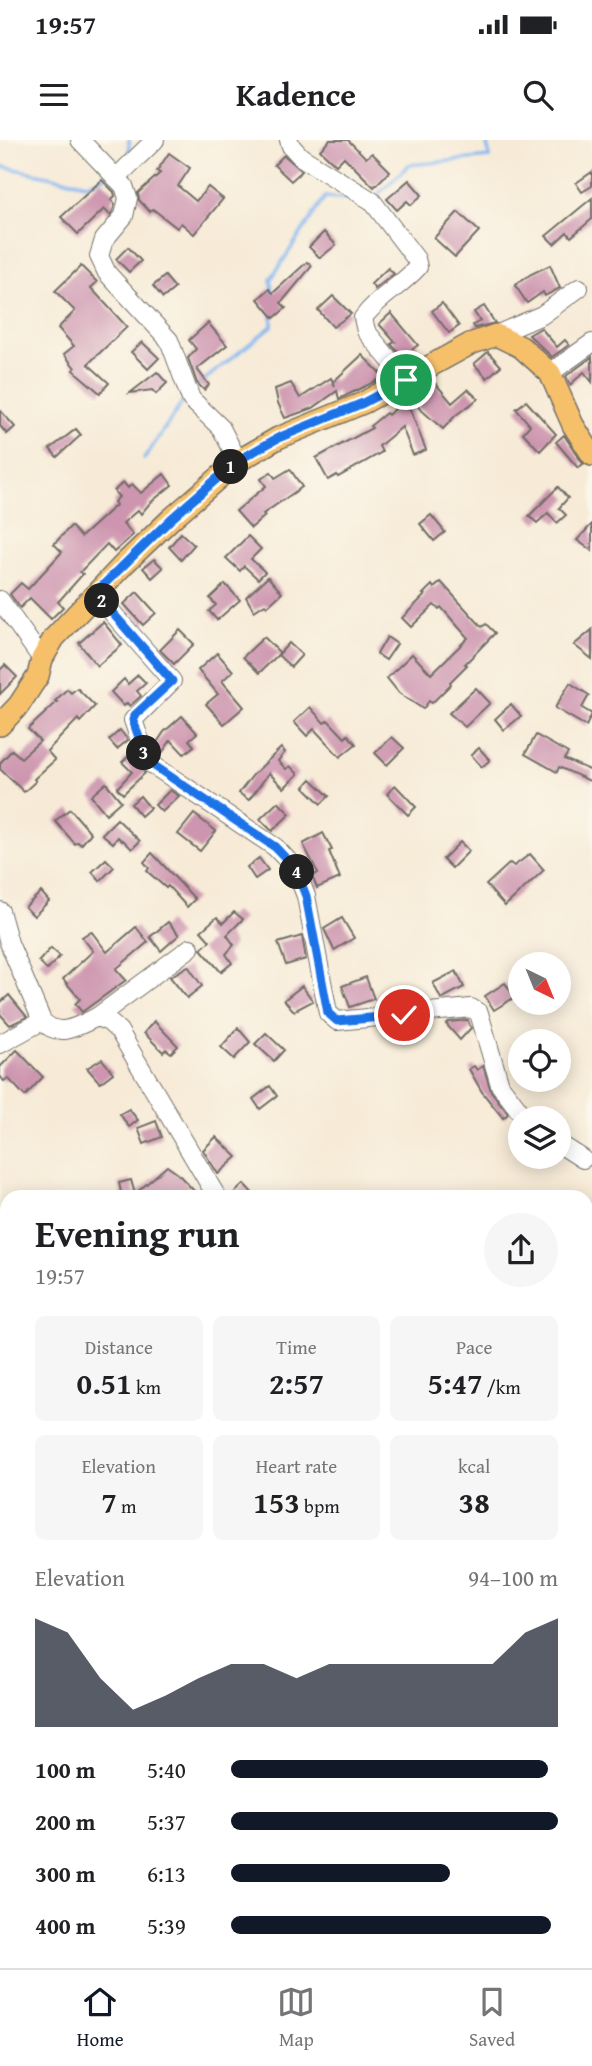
<!DOCTYPE html>
<html lang="en">
<head>
<meta charset="utf-8">
<style>
  body { margin:0; font-family:"Gentium Book Plus",serif; background:#f6f6f6; color:#202124; height:100vh; display:flex; flex-direction:column; font-size:26px; white-space:nowrap }
  * { box-sizing:border-box; margin:0 }
  p { font-size:23px; color:#757577 }
  .icon { flex:none; width:38px; height:38px; fill:none; stroke:currentColor; stroke-width:2; stroke-linecap:round; stroke-linejoin:round }
  .map { position:relative; flex:1; overflow:hidden }
  .panel { position:absolute; left:0px; top:1050px; width:593px; height:779px; display:flex; flex-direction:column; background:#fff; border-radius:21px 21px 0 0; box-shadow:0 4px 18px #0003 }
  .panel>* { flex:none }
  .needle { width:46px; rotate:137deg }
  .fabs { position:absolute; left:508px; top:812px; display:grid; gap:14px }
  .fabs a { display:grid; place-items:center; width:63px; height:63px; border-radius:50%; background:#fff; box-shadow:0 4px 18px #0003; font-size:35px }
  .pin { position:absolute; display:grid; place-items:center; width:60px; height:60px; color:#fff; margin:-30px; border:4px solid #fff; border-radius:50%; box-shadow:0 2px 7px #0007 }
  .km { position:absolute; width:35px; height:35px; margin:-18px; border-radius:50%; background:#222; color:#fff; font-size:19px; line-height:35px; text-align:center }
  .round { display:grid; place-items:center; flex:none; width:74px; height:74px; border-radius:37px; background:#f6f6f6 }
  .summary { display:flex; align-items:center; justify-content:space-between; height:119px; padding:0 35px }
  h1 { font-size:38px; font-weight:600; line-height:52px }
  .metrics { display:grid; grid-template-columns:repeat(3,1fr); gap:10px; height:119px; padding:7px 35px }
  .metrics div { display:grid; align-content:center; border-radius:10px; background:#f6f6f6; text-align:center }
  .metrics b { font-size:30px; font-weight:600 }
  .metrics small { font-size:19px; font-weight:400 }
  .metrics p { font-size:19px }
  .chart { height:196px; padding:14px 35px }
  .chart p { display:flex; justify-content:space-between }
  .chart svg { width:100%; height:126px; margin-top:7px; fill:#111827; opacity:.7 }
  ul { padding:0 35px; list-style:none; font-size:23px }
  li { display:grid; grid-template-columns:112px 84px 1fr; align-items:center; height:52px }
  li i { height:18px; border-radius:9px; background:#111827 }
  .status { display:flex; justify-content:space-between; align-items:center; height:49px; padding:0 35px; background:#fff; direction:ltr }
  .status svg { height:19px; fill:currentColor }
  header { display:flex; justify-content:space-between; align-items:center; height:91px; padding:0 35px; background:#fff; font-size:32px; font-weight:600 }
  .menu { display:flex; justify-content:space-around; align-items:center; height:98px; border-top:2px solid #e0e0e0; background:#fff; font-size:19px; color:#757577 }
  .menu a { display:grid; justify-items:center; gap:4px }
  .menu .selected { color:#111827 }
  .map>svg:first-child { display:block }
  .lines { fill:none; stroke-linecap:round; stroke-linejoin:round }
  .stream { stroke:#83b7f1; stroke-width:3.5 }
  .building { fill:#cd95af }
  .minor-casing { stroke:#726e67; stroke-width:20 }
  .major-casing { stroke:#726e67; stroke-width:24 }
  .minor { stroke:#fff; stroke-width:18 }
  .major { stroke:#f6c06b; stroke-width:21 }
  .route-casing { stroke:#fff; stroke-width:14 }
  .route { stroke:#1a73e8; stroke-width:9 }
</style>
</head>
<body>
<div class="status"><b>19:57</b><svg viewBox="0 0 49 12"><path d="M0 12V9h3v3zM5 12V6h3v6zM10 12V3h3v9zM15 12V0h3v12zM26 1h20v11H26zM47 4h2v5h-2z"/></svg></div>
<header><svg class="icon" aria-label="menu" viewBox="0 0 24 24"><path d="M4 6h16M4 12h16M4 18h16"/></svg>Kadence<svg class="icon" aria-label="search" viewBox="0 0 24 24"><circle cx="10" cy="10" r="6"/><path d="M15 15l6 6"/></svg></header>
<div class="map">
<svg width="592" height="1828" viewBox="0 0 592 1828">
  <rect width="100%" height="100%" fill="#fbf7ec"/>
  <filter id="ink" filterUnits="userSpaceOnUse"><feTurbulence type="fractalNoise" baseFrequency=".0143" numOctaves="2"/><feDisplacementMap in="SourceGraphic" scale="14" xChannelSelector="R" yChannelSelector="G"/><feConvolveMatrix kernelMatrix="1 2 1 2 8 2 1 2 1" color-interpolation-filters="sRGB"/></filter>
  <filter id="wash" filterUnits="userSpaceOnUse"><feTurbulence type="fractalNoise" baseFrequency=".00686" numOctaves="4" result="noise"/><feDisplacementMap in="SourceGraphic" scale="28" xChannelSelector="R" yChannelSelector="G"/><feGaussianBlur stdDeviation="1.57" result="paint"/><feColorMatrix in="noise" values="0 0 0 0 0 0 0 0 0 0 0 0 0 0 0 0 0 1.4 0 .05"/><feComposite in="paint" operator="in"/></filter>
  <g filter="url(#wash)">
    <rect width="100%" height="100%" fill="#f7ebd7"/>
    <g class="lines">
      <g class="stream">
        <path d="M129,15V0"/>
        <path d="M0,26L87,44L106,36"/>
        <path d="M375,57L409,25L490,17L486,0"/>
        <path d="M272,154L271,139L325,57L355,59"/>
        <path d="M193,249L272,186V172"/>
        <path d="M144,319L184,260"/>
        <path d="M0,1263L7,1261"/>
        <path d="M586,1272L592,1273"/>
        <path d="M0,1779L7,1777"/>
        <path d="M409,1822L415,1828"/>
      </g>
    </g>
    <g id="blocks">
      <g class="building">
        <path d="M330,0H348L366,18L372,13L390,31L374,47L344,17L336,25L320,10Z"/>
        <path d="M169,13L190,28L178,46L196,61L208,47L223,59L194,94L181,83L177,88L153,69L150,72L139,60L138,53L160,33L157,31Z"/>
        <path d="M284,15L302,31L291,41L274,25Z"/>
        <path d="M592,32V46L582,52L576,43Z"/>
        <path d="M102,40L114,52L115,56L111,60L115,64L113,71L110,75L104,69L78,94L61,77Z"/>
        <path d="M409,40L422,55L411,65L407,61L397,70L387,59Z"/>
        <path d="M592,58V79L571,97L567,92L554,104L546,96Z"/>
        <path d="M458,72L479,91L455,117L434,98Z"/>
        <path d="M324,92L336,105L320,118L309,107Z"/>
        <path d="M128,107L141,121L129,132L116,119Z"/>
        <path d="M307,122L312,126L281,163L286,168L274,178L258,159L269,149L273,153Z"/>
        <path d="M550,125L560,148L545,156L543,152L527,163L515,145L531,134Z"/>
        <path d="M81,126L97,142L91,148L127,187L88,224L109,243L100,253L73,230L75,228L64,214L74,206L58,188L75,171L55,151Z"/>
        <path d="M388,128L394,134L375,149L371,144Z"/>
        <path d="M165,136L175,148L163,158L153,146Z"/>
        <path d="M333,156L351,174L333,187L318,170Z"/>
        <path d="M442,163L459,186L449,193L432,171Z"/>
        <path d="M484,166L495,183L475,188L473,185L480,181L474,172Z"/>
        <path d="M391,173L418,205L402,217L391,204L395,202L379,184Z"/>
        <path d="M208,183L227,205L197,229L209,245L204,250L197,243L188,218L196,209L189,200Z"/>
        <path d="M541,188L557,207L565,200L569,205L552,217L529,195Z"/>
        <path d="M142,202L159,218L148,229L131,212Z"/>
        <path d="M488,212L501,226L487,238L474,224Z"/>
        <path d="M362,215L384,237L339,259L337,251L313,268L285,278L278,263L275,249L291,243L300,258L331,238L335,246L333,242Z"/>
        <path d="M592,217V242L584,232L570,245L566,236Z"/>
        <path d="M157,232L167,243L156,254L152,250L130,253Z"/>
        <path d="M436,244L452,263L468,249L478,259L456,275L443,289L419,268L416,261Z"/>
        <path d="M526,261L556,294L540,311L523,293L530,285L516,269Z"/>
        <path d="M402,263L407,269L409,267L426,310L413,315L402,287L379,306L382,312L338,337L337,335L328,340L316,318L372,288L370,286L386,273L388,275Z"/>
        <path d="M0,270L15,287L7,294L0,286Z"/>
        <path d="M76,289L81,295L57,317L50,309Z"/>
        <path d="M564,295L583,324L578,328L556,302Z"/>
        <path d="M290,329L302,347L263,374L265,376L251,388L236,371L266,346L261,339L271,332L275,338Z"/>
        <path d="M164,334L172,345L150,363L141,374L138,370L123,383L133,395L114,412L107,404L80,432L83,434L58,462L63,467L51,479L30,458L20,468L10,454L21,443L28,449L62,412L54,404L71,386L81,397L116,365L114,362L119,357L114,351L123,342L128,348L132,344L141,353Z"/>
        <path d="M558,347L568,358L559,368L566,375L557,383L548,373L537,383L529,376Z"/>
        <path d="M431,375L445,392L434,401L420,384Z"/>
        <path d="M592,384V411L577,400Z"/>
        <path d="M181,393L194,405L181,420L169,407Z"/>
        <path d="M248,396L261,409L251,419L265,432L258,439L244,426L240,431L226,418Z"/>
        <path d="M154,419L163,428L152,438L143,428Z"/>
        <path d="M268,437L282,453L267,467L265,464L254,471L246,457Z"/>
        <path d="M441,442L482,487L486,484L495,493L465,524L467,525L450,542L451,544L432,563L429,561L423,569L399,553L387,538L412,514L431,534L468,498L441,467L439,469L434,465L411,487L402,478L425,455L423,454L432,445L434,448Z"/>
        <path d="M225,444L240,460L217,480L209,471L216,465L210,458Z"/>
        <path d="M137,452L156,473L143,485L124,464Z"/>
        <path d="M103,482L122,505L97,526L79,503Z"/>
        <path d="M180,490L194,504L174,524L160,510Z"/>
        <path d="M592,490V519L574,505Z"/>
        <path d="M264,497L280,513L259,533L243,517Z"/>
        <path d="M387,497L397,504L386,520L377,514Z"/>
        <path d="M289,503L302,515L291,527L278,515Z"/>
        <path d="M217,513L233,531L222,541L244,567L224,584L206,564L218,554L198,530Z"/>
        <path d="M5,525L17,537L0,554V530Z"/>
        <path d="M138,535L146,543L137,551L141,556L130,566L127,563L124,566L111,552L124,539L128,544Z"/>
        <path d="M570,543L589,555L582,568L592,574L586,586L555,568Z"/>
        <path d="M77,548L95,566L80,582L78,579L47,611L55,620L34,639L36,641L24,652L0,629V623L12,610L21,618L40,601L28,589L57,562L55,561L67,549L71,553Z"/>
        <path d="M476,548L490,563L465,587L449,573Z"/>
        <path d="M511,564L521,576L504,590L495,579Z"/>
        <path d="M310,567L324,583L328,580L345,598L348,595L356,604L340,617L314,589L307,596L294,582Z"/>
        <path d="M182,576L197,593L189,600L194,606L184,614L171,600L160,616L154,607L164,592Z"/>
        <path d="M120,590L128,600L117,609L109,600Z"/>
        <path d="M536,595L568,613L564,619L592,631V642L559,627L557,632L525,614Z"/>
        <path d="M392,597L404,608L387,625L375,613Z"/>
        <path d="M281,608L285,612L278,621L286,629L290,626L298,634L284,648L269,633L249,660L239,653L253,635Z"/>
        <path d="M479,608L490,620L482,627L471,615Z"/>
        <path d="M130,615L145,633L123,654L117,648L132,632L122,622Z"/>
        <path d="M311,639L329,656L321,664L304,647Z"/>
        <path d="M106,643L121,661L106,674L91,656Z"/>
        <path d="M395,645L416,667L408,675L387,654Z"/>
        <path d="M170,650L179,656L162,672L155,665Z"/>
        <path d="M140,656L150,668L141,676L131,664Z"/>
        <path d="M278,662L290,674L272,691L260,679Z"/>
        <path d="M70,669L91,693L81,705L78,702L75,704L55,681Z"/>
        <path d="M194,674L216,691L200,711L178,694Z"/>
        <path d="M117,679L140,701L132,709L123,700L122,701L118,697L113,703L102,694Z"/>
        <path d="M323,693L332,710L329,711L340,738L317,748L312,736L318,733L303,704Z"/>
        <path d="M460,702L469,711L452,728L443,719Z"/>
        <path d="M152,713L195,759L187,767L168,746L166,748L147,731L149,728L144,722Z"/>
        <path d="M530,714L544,730L505,766L486,745L510,723L514,726Z"/>
        <path d="M259,718L268,730L255,739L247,727Z"/>
        <path d="M106,719L114,727L100,741L92,732Z"/>
        <path d="M41,752L49,761L34,776L25,767Z"/>
        <path d="M234,772L243,779L227,795L234,805L226,814L232,823L221,832L201,809L210,801L201,791L217,777L223,783Z"/>
        <path d="M342,778L354,798L334,810L324,789Z"/>
        <path d="M168,782L179,795L161,811L150,797Z"/>
        <path d="M136,787L148,802L116,829L126,840L82,872L75,864L80,859L63,839L93,811L82,797L91,791L107,812Z"/>
        <path d="M302,796L306,819L286,825L278,803Z"/>
        <path d="M51,808L60,816L47,830L39,821Z"/>
        <path d="M188,826L202,846L187,858L170,837Z"/>
        <path d="M456,831L464,847L441,859L433,843Z"/>
        <path d="M366,837L374,859L350,867L342,846Z"/>
        <path d="M505,843L515,857L494,870L485,856Z"/>
        <path d="M302,846L313,861L294,871L284,860Z"/>
        <path d="M9,855L27,877L10,885L0,874V863Z"/>
        <path d="M468,880L471,888L460,900L446,884L449,882Z"/>
        <path d="M154,881L178,906L171,913L166,909L163,912L144,893Z"/>
        <path d="M238,888L250,902L234,919L221,907Z"/>
        <path d="M266,893L284,910L274,921L255,904Z"/>
        <path d="M17,910L43,937L25,956L8,938L4,941L0,936V927Z"/>
        <path d="M102,919L113,933L100,943L87,928Z"/>
        <path d="M474,926L477,930L483,926L491,951L508,974L503,978L482,952L469,929Z"/>
        <path d="M270,946L277,956L260,969L253,959Z"/>
        <path d="M129,969L138,980L129,987L120,974Z"/>
        <path d="M156,981L162,997L144,1004L138,988Z"/>
        <path d="M216,997L237,1017L218,1034L203,1010Z"/>
        <path d="M167,1026L178,1034L200,1057H122L119,1043L131,1040L135,1054Z"/>
        <path d="M244,1044L256,1057H230Z"/>
      </g>
    </g>
  </g>
  <g filter="url(#ink)">
    <use href="#blocks" fill-opacity="0" stroke="#726e67" stroke-width="2"/>
    <g class="lines">
      <g class="minor-casing">
        <g id="minor">
          <path d="M80,0L124,46L128,58L124,76L104,100L99,116L107,133L169,200L191,259L221,288L238,321"/>
          <path d="M289,0L291,6L301,17L372,61L416,119L418,127C401,146 377,158 363,178L366,191L406,240"/>
          <path d="M116,38L155,0"/>
          <path d="M496,195L542,175L579,148"/>
          <path d="M550,233L592,203"/>
          <path d="M95,453L172,541L133,580L146,618L150,623L275,707L295,728L306,756L328,873L337,881L471,868L479,873L500,945L525,978"/>
          <path d="M0,460L42,519"/>
          <path d="M0,771L9,803L42,881C59,899 78,886 97,877L109,882L119,891L217,1057"/>
          <path d="M97,877L190,808"/>
          <path d="M0,904L42,881"/>
          <path d="M558,1003L583,1019"/>
          <path d="M0,1133L7,1148"/>
          <path d="M66,1822V1828"/>
        </g>
      </g>
      <g class="major-casing">
        <path id="major" d="M0,585L19,565L32,545L38,536L42,519L54,498L125,423L171,379L238,321L278,298L363,263L470,204L496,195L521,207L550,233L573,285L592,315"/>
      </g>
      <use href="#minor" class="minor"/>
      <use href="#major" class="major"/>
    </g>
  </g>
  <g class="lines" filter="url(#ink)">
    <g class="route-casing">
      <path id="route" d="M404,875L337,881L328,873L306,756L295,728L275,707L150,623L146,618L133,580L135,575L172,541L95,453L171,379L237,321L278,298L363,263L406,240"/>
    </g>
    <use href="#route" class="route"/>
  </g>
</svg>
<div class="fabs">
<a><svg class="needle" viewBox="-14 -14 28 28"><path d="M0-13l5 13h-10z" fill="#e53935"/><path d="M0 13l5-13h-10z" fill="#757577"/></svg></a>
<a><svg class="icon" aria-label="locate" viewBox="0 0 24 24"><circle cx="12" cy="12" r="6"/><path d="M12 2v4M12 18v4M2 12h4M18 12h4"/></svg></a>
<a><svg class="icon" aria-label="layers" viewBox="0 0 24 24"><path d="M12 4l9 5-9 5-9-5zM3 14l9 5 9-5"/></svg></a>
</div>
<div class="pin" style="left:406px;top:240px;background:#1e9e55"><svg class="icon" aria-label="arrive" viewBox="0 0 24 24"><path d="M6 21V4h12l-3 4 3 4H6"/></svg></div>
<div class="pin" style="left:404px;top:875px;background:#d93025"><svg class="icon" aria-label="check" viewBox="0 0 24 24"><path d="M5 12l5 5 9-10"/></svg></div>
<b class="km" style="left:231px;top:327px">1</b>
<b class="km" style="left:102px;top:461px">2</b>
<b class="km" style="left:144px;top:613px">3</b>
<b class="km" style="left:297px;top:732px">4</b>
<section class="panel">
<div class="summary"><div><h1>Evening run</h1><p>19:57</p></div><a class="round"><svg class="icon" aria-label="share" viewBox="0 0 24 24"><path d="M12 15V3M7 8l5-5 5 5M5 13v7h14v-7"/></svg></a></div>
<div class="metrics">
<div><p>Distance</p><b>0.51<small> km</small></b></div>
<div><p>Time</p><b>2:57</b></div>
<div><p>Pace</p><b>5:47<small> /km</small></b></div>
</div>
<div class="metrics">
<div><p>Elevation</p><b>7<small> m</small></b></div>
<div><p>Heart rate</p><b>153<small> bpm</small></b></div>
<div><p>kcal</p><b>38</b></div>
</div>
<div class="chart"><p><span>Elevation</span>94–100 m</p>
<svg viewBox="0 0 160 44" preserveAspectRatio="none"><path d="M0 44V6L10 11L20 27L30 38L40 33L50 27L60 22L70 22L80 27L90 22L100 22L110 22L120 22L130 22L140 22L150 11L160 6V44z"/></svg>
</div>
<ul>
<li><b>100 m</b>5:40<i style="width:97%"></i></li>
<li><b>200 m</b>5:37<i style="width:100%"></i></li>
<li><b>300 m</b>6:13<i style="width:67%"></i></li>
<li><b>400 m</b>5:39<i style="width:98%"></i></li>
</ul>
</section>
</div>
<nav class="menu">
<a class="selected"><svg class="icon" aria-label="home" viewBox="0 0 24 24"><path d="M3 11l9-7 9 7M6 9v11h12V9"/></svg>Home</a>
<a><svg class="icon" aria-label="map" viewBox="0 0 24 24"><path d="M3 6l6-2 6 2 6-2v14l-6 2-6-2-6 2zM9 4v14M15 6v14"/></svg>Map</a>
<a><svg class="icon" aria-label="saved" viewBox="0 0 24 24"><path d="M7 4h10v16l-5-4-5 4z"/></svg>Saved</a>
</nav>
</body>
</html>
